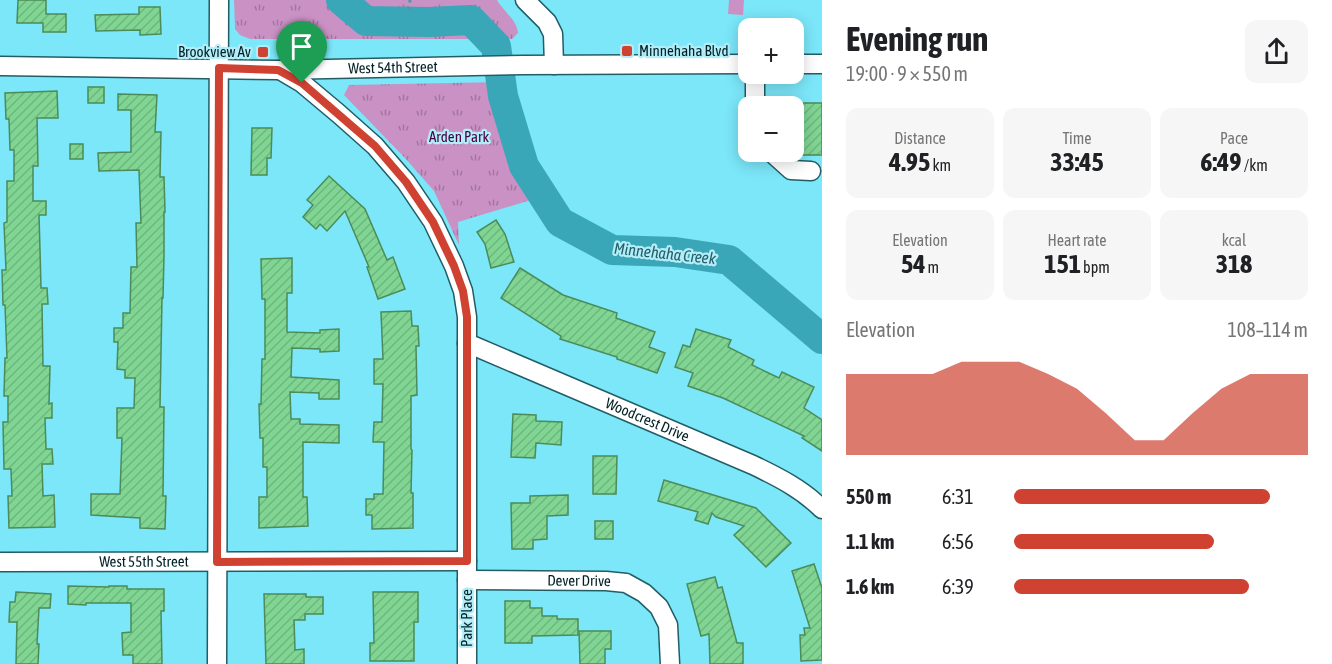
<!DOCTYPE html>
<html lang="en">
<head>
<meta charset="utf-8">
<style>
  body { margin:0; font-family:"Asap Condensed",sans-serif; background:#f6f6f6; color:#202124; height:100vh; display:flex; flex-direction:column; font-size:22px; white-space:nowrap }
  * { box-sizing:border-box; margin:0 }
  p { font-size:20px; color:#757577 }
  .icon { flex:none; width:33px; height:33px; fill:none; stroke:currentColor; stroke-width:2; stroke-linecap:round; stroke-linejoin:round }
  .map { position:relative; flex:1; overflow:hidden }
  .details { display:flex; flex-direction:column; background:#fff; width:510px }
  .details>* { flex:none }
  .controls { position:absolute; left:738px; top:18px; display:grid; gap:12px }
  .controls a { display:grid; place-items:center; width:66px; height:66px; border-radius:12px; background:#fff; box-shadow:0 3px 15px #0003; font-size:30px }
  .pin { position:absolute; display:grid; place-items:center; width:51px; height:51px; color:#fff; margin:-62px -26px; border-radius:50% 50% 50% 0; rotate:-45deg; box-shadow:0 0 6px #0007 }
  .pin .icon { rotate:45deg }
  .round { display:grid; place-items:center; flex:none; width:63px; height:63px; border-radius:12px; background:#f6f6f6 }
  .overview { display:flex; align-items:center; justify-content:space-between; height:102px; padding:0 24px }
  h1 { font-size:33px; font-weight:700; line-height:45px }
  .metrics { display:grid; grid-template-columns:repeat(3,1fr); gap:9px; height:102px; padding:6px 24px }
  .metrics div { display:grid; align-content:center; border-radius:12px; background:#f6f6f6; text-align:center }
  .metrics b { font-size:26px; font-weight:700 }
  .metrics small { font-size:16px; font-weight:400 }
  .metrics p { font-size:16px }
  .chart { height:168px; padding:12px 24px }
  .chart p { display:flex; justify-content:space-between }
  .chart svg { width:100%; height:108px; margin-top:6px; fill:#cf4232; opacity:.7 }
  ul { padding:0 24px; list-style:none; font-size:20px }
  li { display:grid; grid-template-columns:96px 72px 1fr; align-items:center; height:45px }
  li i { height:15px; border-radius:8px; background:#cf4232 }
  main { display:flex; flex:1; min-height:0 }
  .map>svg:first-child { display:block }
  .grass { fill:url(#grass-tufts) }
  .pitch { fill:#ca92c4 }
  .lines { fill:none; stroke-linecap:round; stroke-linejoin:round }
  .river { stroke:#39a7b8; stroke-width:30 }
  .building { fill:url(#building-hatch); stroke:#4a8c5a; stroke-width:1.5 }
  .minor-casing { stroke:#225d66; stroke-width:21 }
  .path { stroke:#4c9aa7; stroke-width:3; stroke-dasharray:3 4.5; stroke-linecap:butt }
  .minor { stroke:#fff; stroke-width:18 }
  .route-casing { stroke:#fff; stroke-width:12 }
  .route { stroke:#cf4232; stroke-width:8 }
  .poi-dot { fill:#cf4232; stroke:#b2edf8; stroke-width:2 }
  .labels { text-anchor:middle; stroke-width:4.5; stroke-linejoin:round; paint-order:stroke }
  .poi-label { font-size:15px; fill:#002025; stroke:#b2edf8; text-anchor:start }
  .street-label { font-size:15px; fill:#002025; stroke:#b2edf8 }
  .park-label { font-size:15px; fill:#470245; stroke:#b2edf8 }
  .water-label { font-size:16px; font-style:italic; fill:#245f69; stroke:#b2edf8 }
</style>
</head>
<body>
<main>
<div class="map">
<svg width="822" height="664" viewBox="0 0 822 664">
  <defs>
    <pattern id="grass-tufts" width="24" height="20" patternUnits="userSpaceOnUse" patternTransform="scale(1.5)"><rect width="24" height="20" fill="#ca92c4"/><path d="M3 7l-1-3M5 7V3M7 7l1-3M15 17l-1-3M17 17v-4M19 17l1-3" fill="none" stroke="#a2779f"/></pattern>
    <pattern id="building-hatch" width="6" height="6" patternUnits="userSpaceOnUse" patternTransform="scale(1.5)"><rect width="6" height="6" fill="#80d593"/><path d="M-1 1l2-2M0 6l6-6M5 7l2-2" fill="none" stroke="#6db77f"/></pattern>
  </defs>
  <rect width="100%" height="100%" fill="#7be7f9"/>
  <g class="grass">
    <path d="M234,0H497C504,12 517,20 518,33L512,39H250L240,35L235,29Z"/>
    <path d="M501,82L503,96L524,166L544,196L458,222L459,245L434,191L405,158L344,95L349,85Z"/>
  </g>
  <path class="pitch" d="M729,0H744L743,15L728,14Z"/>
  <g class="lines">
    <path class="river" d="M341,0L366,21L429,22L471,20L496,46L503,96L524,166L560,222L612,250L675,252L729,260L822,339"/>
  </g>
  <g class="building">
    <path d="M18,0H46V14H66V32H43V23H17Z"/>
    <path d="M139,7H160L161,34L140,35V30L96,31L95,15L139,14Z"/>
    <rect x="88" y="87" width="16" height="16"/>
    <path d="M57,91L58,118H37L38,166H33V201H46V215H39L40,250L41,288H47L48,304H42L43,366H50L49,404L52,403V418H45L46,449H52L53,464H42L43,496L54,495L55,527L9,528L8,496H12L11,469H4L3,422H8V396H4L5,358H7L5,305H3L2,270H6L4,223L7,222V181H14V150H10L9,119H6L5,93Z"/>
    <path d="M118,94L157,95L155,132H161L160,177H164L165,212H164V255L163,298H162L160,407H164L163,496H166L165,529L140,528V518L91,515V494H120L122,438H117V408H134L135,378H125V370L117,369L118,342H114V328H123V313H130L131,267H137L136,223H141L139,170L99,171L98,153L131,152V110H118Z"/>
    <path d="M794,103H822V155H793Z"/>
    <path d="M252,128H272L271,158H267V175H251Z"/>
    <rect x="70" y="144" width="13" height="15"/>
    <path d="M329,176L365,209L387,260L393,257L405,289L378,299L367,267H369L345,211L327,231L320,224L316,229L303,217L313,205L307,200Z"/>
    <path d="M496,220L505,234L514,262L491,268L485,244L477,232Z"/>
    <path d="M292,258V293H287V332L320,333V330L339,329V351L320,352V349L292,348L291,377L339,380V399H319V393L290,392L291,419H300V424L339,425V443L303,442V497H307L308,526L259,528V497H267V467H263V438H260L259,404H261L262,359H265V299H262L261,259Z"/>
    <path d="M520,268L563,295L617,313L616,318L655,332L649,347L665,353L657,373L617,359V357L560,339L561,336L501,298Z"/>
    <path d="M411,311L412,326H418L419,346H416L417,395L411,396V449L412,450L411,493H413V528L372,529V515H366V499H374V494H383L384,442H373L374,422H382L383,384H374V359H383L381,312Z"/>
    <path d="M696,329L731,340L728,347L754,360L752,365L779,378L782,372L814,387L804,408L822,420V451L802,438L804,436L723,398L688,386L693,373L675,367L683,345L690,347Z"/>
    <path d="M513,414L536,415V421L562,422L561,445L536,443L535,458L511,457Z"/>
    <path d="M593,456H617L616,494H593Z"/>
    <path d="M664,480L756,508L791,543L766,567L734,535L744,526L716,517L712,513L708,524L695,520L698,512L658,501Z"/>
    <path d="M568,495V515L547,516V539L533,540V549H512L511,503H530V496Z"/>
    <rect x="595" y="521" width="18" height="18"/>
    <path d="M814,564L822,588V660L801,661L800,635H805L804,628H810L792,571Z"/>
    <path d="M715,577L718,588L722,587L737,643H743V664H710L709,634L701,636L687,584Z"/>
    <path d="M68,586L109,587V586H127V589H164V611H161L162,664H133V655H123L122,633L131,632V603H86V605L68,604Z"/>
    <path d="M16,592L51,594L50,608H39L37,644H39L38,664H16L17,622H9L10,602H15Z"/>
    <path d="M373,592H418V622H414V661H370V643H374Z"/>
    <path d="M264,594H306V597H323V614H305V620H294L295,650L304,649V664H266Z"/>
    <path d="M505,601H530V608H542V616H557V619H578V635L532,636V643H505Z"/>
    <path d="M579,631H611V649H605V664H580Z"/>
  </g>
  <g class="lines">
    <g class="minor-casing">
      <g id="minor">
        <path d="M525,0L547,22L553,34L554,65"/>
        <path d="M794,64H822"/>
        <path id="s1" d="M0,66L278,70L523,65L748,64"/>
        <path d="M280,70L302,83L339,114L375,146L406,182L433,222L454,266L463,291L467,317V664"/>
        <path d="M755,74V106"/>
        <path d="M771,152L791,170L811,171"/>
        <path id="s2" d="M467,343L753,465C778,477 802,489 822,509"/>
        <path id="s3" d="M0,562L467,561"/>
        <path id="s4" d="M467,580L606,581L626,583L644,593L659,607L668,625L670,664"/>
        <path d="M217,664L219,0"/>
      </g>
    </g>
    <path class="path" d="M409,10L410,0"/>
    <use href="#minor" class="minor"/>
  </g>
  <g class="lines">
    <g class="route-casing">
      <path id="route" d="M219,68L278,70L302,83L375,146L406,182L433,222L454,266L463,291L467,317V561L217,562Z"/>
    </g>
    <use href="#route" class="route"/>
  </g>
  <g class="poi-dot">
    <rect x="621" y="45" width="12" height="12" rx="3"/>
    <rect x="257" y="46" width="12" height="12" rx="3"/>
  </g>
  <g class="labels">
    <g class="poi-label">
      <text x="639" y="56">Minnehaha Blvd</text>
      <text x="251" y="57" text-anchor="end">Brookview Av</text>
    </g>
    <g class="street-label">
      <text dy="5" stroke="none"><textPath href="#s1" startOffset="393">West 54th Street</textPath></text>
      <text dy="5" stroke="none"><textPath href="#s2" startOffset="196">Woodcrest Drive</textPath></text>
      <text dy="5" stroke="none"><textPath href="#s3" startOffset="144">West 55th Street</textPath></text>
      <text dy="5" stroke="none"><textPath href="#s4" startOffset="112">Dever Drive</textPath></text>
      <text transform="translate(467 618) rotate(-90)" y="5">Park Place</text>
    </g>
    <g class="park-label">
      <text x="459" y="142">Arden Park</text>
    </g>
    <g class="water-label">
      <text transform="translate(665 253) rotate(6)" y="6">Minnehaha Creek</text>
    </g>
  </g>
</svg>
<div class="controls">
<a>+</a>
<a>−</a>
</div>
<div class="pin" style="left:302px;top:83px;background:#1e9e55"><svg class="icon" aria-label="arrive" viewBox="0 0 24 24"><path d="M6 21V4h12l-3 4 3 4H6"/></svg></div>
</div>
<section class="details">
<div class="overview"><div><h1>Evening run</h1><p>19:00 · 9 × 550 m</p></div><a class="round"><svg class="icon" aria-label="share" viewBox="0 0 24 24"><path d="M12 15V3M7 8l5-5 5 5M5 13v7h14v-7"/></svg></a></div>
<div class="metrics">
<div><p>Distance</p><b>4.95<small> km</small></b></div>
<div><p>Time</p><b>33:45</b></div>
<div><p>Pace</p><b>6:49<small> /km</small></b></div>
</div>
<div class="metrics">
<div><p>Elevation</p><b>54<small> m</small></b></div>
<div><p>Heart rate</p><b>151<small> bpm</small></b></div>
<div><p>kcal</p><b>318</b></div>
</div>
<div class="chart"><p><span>Elevation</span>108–114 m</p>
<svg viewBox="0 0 160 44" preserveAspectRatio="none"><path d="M0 44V11L10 11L20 11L30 11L40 6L50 6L60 6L70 11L80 17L90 27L100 38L110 38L120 27L130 17L140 11L150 11L160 11V44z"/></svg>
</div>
<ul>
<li><b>550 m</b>6:31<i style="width:87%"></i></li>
<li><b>1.1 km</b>6:56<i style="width:68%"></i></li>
<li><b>1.6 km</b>6:39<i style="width:80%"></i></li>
</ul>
</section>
</main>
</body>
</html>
